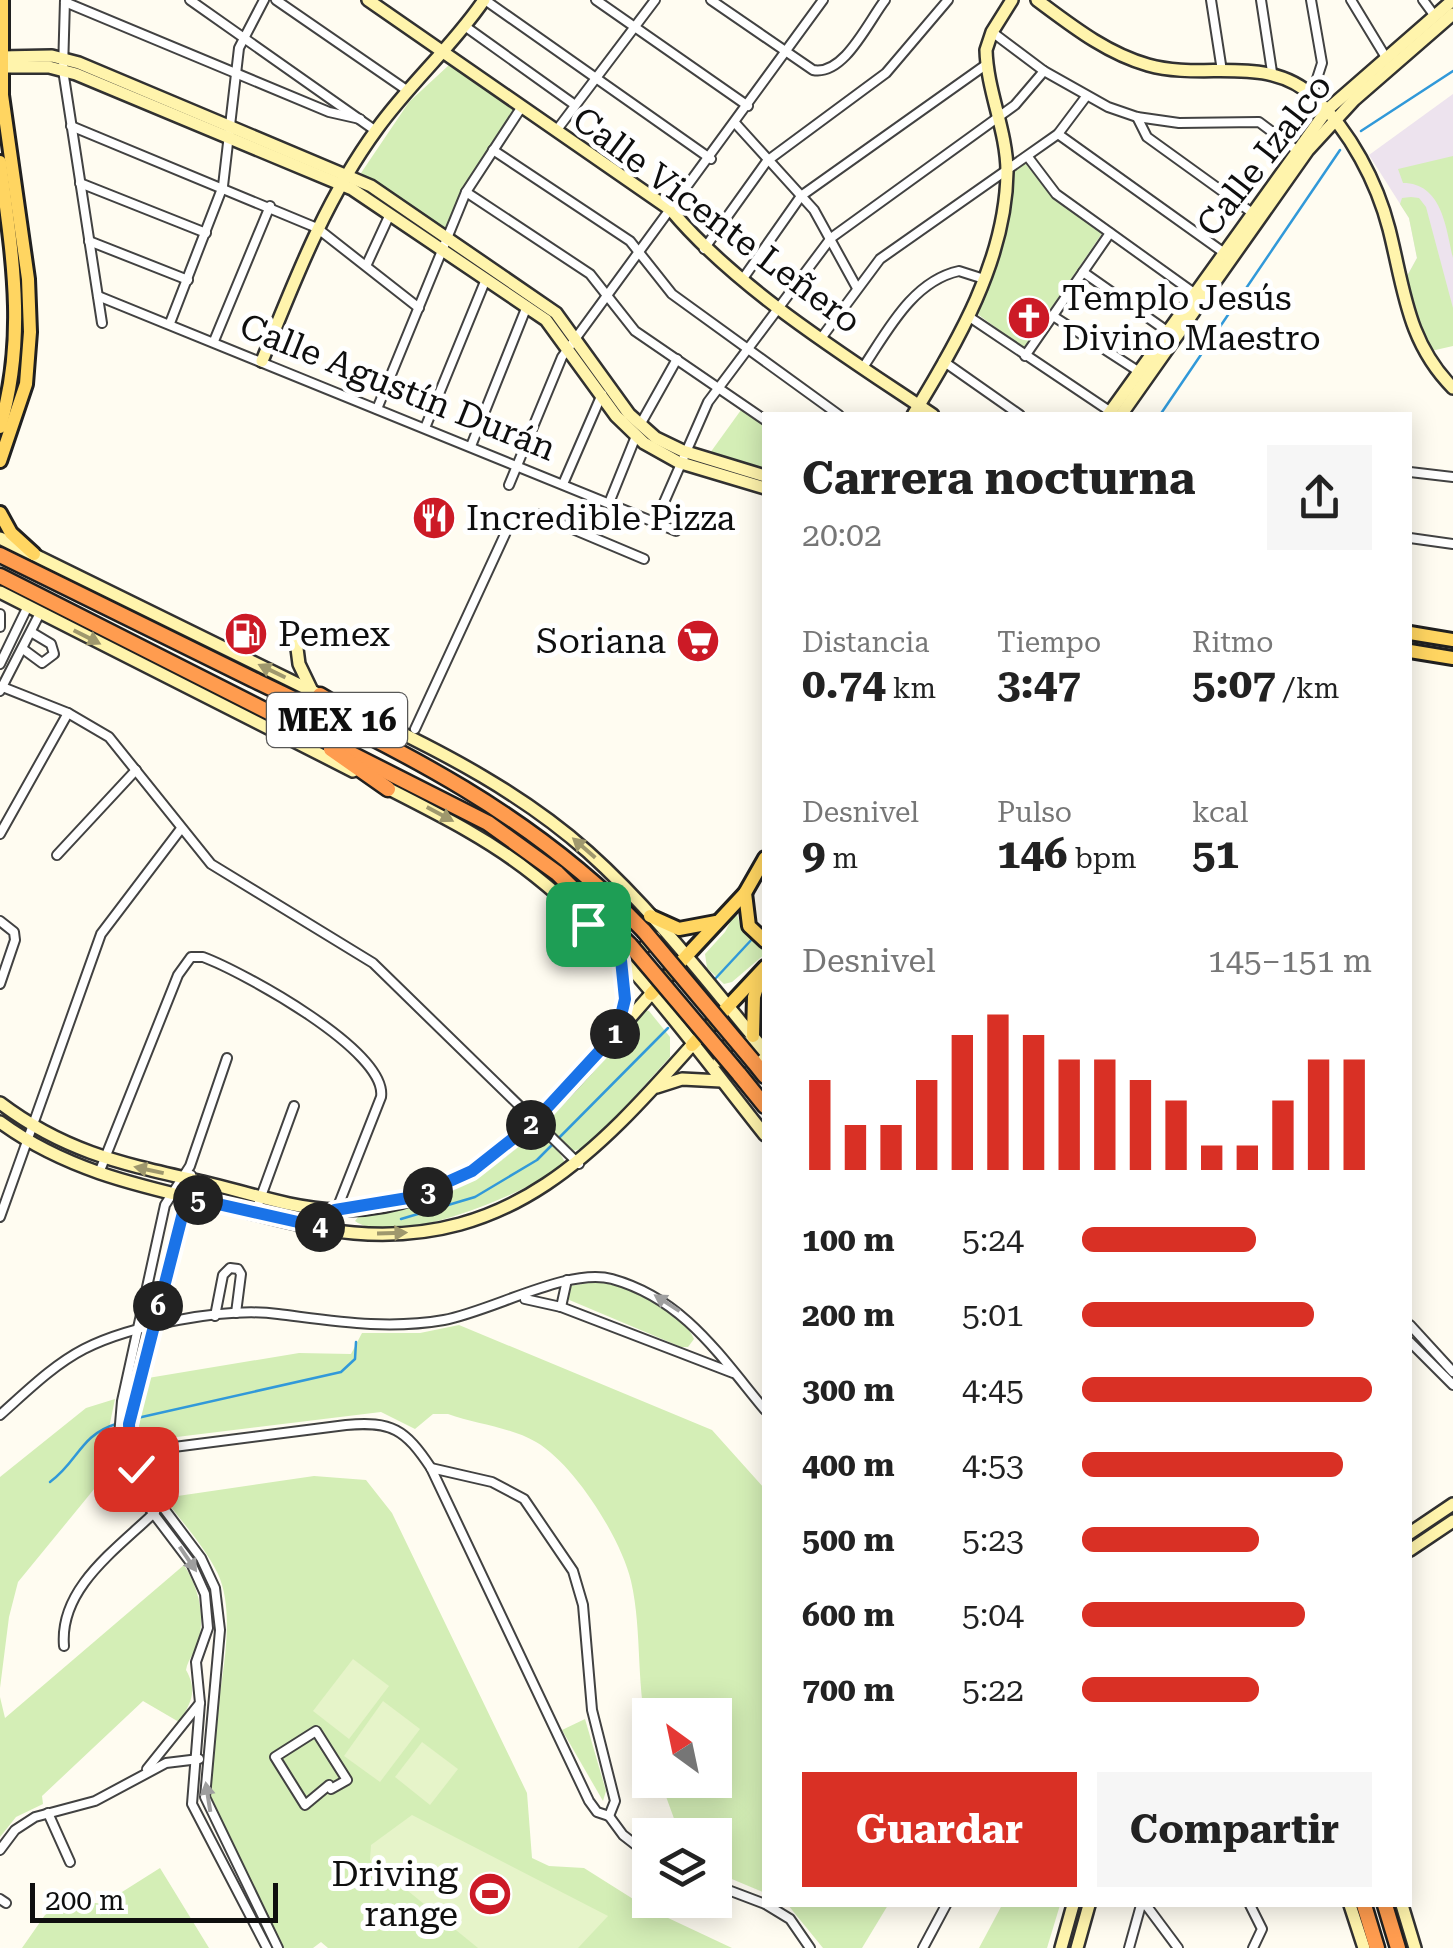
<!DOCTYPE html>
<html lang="es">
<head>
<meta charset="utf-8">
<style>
  body { margin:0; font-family:"Roboto Serif",serif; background:#f6f6f6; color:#222; height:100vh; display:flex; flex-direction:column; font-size:38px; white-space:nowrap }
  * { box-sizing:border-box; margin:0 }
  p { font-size:32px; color:#767676 }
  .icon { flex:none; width:55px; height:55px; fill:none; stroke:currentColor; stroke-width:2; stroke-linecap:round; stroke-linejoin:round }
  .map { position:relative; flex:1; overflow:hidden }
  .details { position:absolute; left:762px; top:412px; width:650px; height:1495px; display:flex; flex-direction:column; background:#fff; border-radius:0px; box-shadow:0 5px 25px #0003 }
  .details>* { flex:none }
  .needle { width:65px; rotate:327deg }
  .fabs { position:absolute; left:632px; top:1698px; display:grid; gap:20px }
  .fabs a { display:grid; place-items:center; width:100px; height:100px; border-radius:0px; background:#fff; box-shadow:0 5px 25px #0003; font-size:50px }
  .scale { position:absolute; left:30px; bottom:25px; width:248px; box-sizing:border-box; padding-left:10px; border:5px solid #0f0f0f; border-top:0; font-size:28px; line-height:35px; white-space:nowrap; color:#0f0f0f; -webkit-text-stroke:8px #fff; paint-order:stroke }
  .pin { position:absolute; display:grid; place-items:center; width:85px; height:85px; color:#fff; margin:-42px; border-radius:20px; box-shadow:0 5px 15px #0006 }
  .km { position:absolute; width:50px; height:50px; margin:-25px; border-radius:50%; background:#222; color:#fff; font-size:28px; line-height:50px; text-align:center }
  .round { display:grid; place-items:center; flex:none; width:105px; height:105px; border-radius:0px; background:#f6f6f6 }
  .summary { display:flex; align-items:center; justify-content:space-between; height:170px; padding:0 40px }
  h1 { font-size:45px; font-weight:700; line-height:75px }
  .figures { display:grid; grid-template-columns:repeat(3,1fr); gap:15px; height:170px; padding:10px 40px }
  .figures div { display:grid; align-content:center }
  .figures b { font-size:42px; font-weight:700 }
  .figures small { font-size:28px; font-weight:400 }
  .figures p { font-size:28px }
  .chart { height:280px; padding:20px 40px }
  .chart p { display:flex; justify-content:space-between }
  .chart svg { width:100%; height:180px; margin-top:10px; stroke:#d93025; stroke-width:6 }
  .cta { display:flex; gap:20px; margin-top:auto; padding:20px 40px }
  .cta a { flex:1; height:115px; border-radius:0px; background:#d93025; color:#fff; font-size:40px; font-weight:700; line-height:115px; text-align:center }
  .cta a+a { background:#f6f6f6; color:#222 }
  ul { padding:0 40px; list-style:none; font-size:32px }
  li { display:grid; grid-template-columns:160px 120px 1fr; align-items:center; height:75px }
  li i { height:25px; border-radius:12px; background:#d93025 }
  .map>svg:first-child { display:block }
  .industrial { fill:#ede3ee }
  .green { fill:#d4eeb6 }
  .pitch { fill:#e6f4c9 }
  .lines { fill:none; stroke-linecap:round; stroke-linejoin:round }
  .stream { stroke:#3199d9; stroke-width:2.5 }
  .street-casing { stroke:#424242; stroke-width:12 }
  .secondary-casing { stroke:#313131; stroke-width:16 }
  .primary-casing { stroke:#202020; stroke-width:18 }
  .highway-casing { stroke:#202020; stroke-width:19 }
  .street { stroke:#fff; stroke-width:8 }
  .secondary { stroke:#fff4ac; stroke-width:11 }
  .primary { stroke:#ffd561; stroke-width:12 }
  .highway { stroke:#ff9c4f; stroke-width:14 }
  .highway-bridge-casing { stroke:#202020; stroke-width:19; stroke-linecap:butt }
  .highway-bridge { stroke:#ff9c4f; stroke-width:14 }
  .oneway { fill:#9f986d }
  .oneway2 { fill:#9f9f9f }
  .route-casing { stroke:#fff; stroke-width:20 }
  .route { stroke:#1a73e8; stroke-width:12 }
  .labels { text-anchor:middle; stroke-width:10; stroke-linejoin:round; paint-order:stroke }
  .shield { fill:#fff; stroke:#575757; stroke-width:2.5 }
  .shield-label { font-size:32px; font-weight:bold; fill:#0f0f0f }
  .street-label { font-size:35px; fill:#0f0f0f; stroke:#fff }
  .poi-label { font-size:35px; fill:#0f0f0f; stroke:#fff; text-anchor:start }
</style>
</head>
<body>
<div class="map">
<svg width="1453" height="1948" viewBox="0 0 1453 1948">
  <rect width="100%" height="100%" fill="#fffcf1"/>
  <path class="industrial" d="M1453,94V346L1406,278L1417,258L1409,218L1369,155Z"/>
  <g class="green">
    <path d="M449,65L515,109L462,193L447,232L361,173L409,102Z"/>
    <path d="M1453,156V258C1446,228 1442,183 1403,183L1398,169Z"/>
    <path d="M1025,163L1054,200L1103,232L1024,348L976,313L1004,242L1012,173Z"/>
    <path d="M1411,197L1419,198L1426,207L1453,308V346L1431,351L1413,310L1406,278L1417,258L1409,218L1400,204L1402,198Z"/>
    <path d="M741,410L765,427V469L710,453Z"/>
    <path d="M736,911L741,927L765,947V954L732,982L724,984L707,968L705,954L725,932Z"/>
    <path d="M644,1010L649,1011L670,1037V1057L589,1147L572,1151L546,1124V1113Z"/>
    <path d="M532,1133C544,1134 563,1153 565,1164C530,1192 394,1250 355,1221L362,1212L469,1180Z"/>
    <path d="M595,1282C629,1285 680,1307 694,1339L688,1347H681L567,1299L570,1286Z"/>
    <path d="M459,1325L712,1430L765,1489V1893L715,1872V1835H680L660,1780H715V1715H650V1742C635,1689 643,1633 631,1581C621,1538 574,1464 536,1442C510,1427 476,1424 448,1414H433L415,1429L381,1412L136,1442L148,1378L299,1353L351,1354L362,1333H420Z"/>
    <path d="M115,1399L109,1428L113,1466L18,1582L9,1617L0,1688V1477L86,1408Z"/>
    <path d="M314,1476L366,1480L392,1513L527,1793L532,1858L549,1866L584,1868L649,1909L732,1948H328L321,1942L313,1948H284C271,1930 212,1813 210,1796C204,1732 244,1632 218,1574C205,1547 182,1522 164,1498Z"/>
    <path d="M184,1565C198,1587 205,1613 199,1639C197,1651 188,1658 186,1670C198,1691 191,1703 179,1722L143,1701L42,1796L43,1804L16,1817L0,1837V1697L5,1718Z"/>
    <path d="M585,1719L606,1791L603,1801L562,1730Z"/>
    <path d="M160,1868L209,1948H22L45,1915L60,1906L81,1901L103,1904Z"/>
    <path d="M788,1905H888L862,1948H823Z"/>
    <path d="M1002,1905H1060L1047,1948H979Z"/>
  </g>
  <g class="pitch">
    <path d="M353,1659L389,1686L349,1739L313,1711Z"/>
    <path d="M383,1701L420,1729L380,1782L344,1756Z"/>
    <path d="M422,1742L458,1769L430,1805L395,1777Z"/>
    <path d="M412,1815L608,1916L578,1948H478L370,1860L371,1845Z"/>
  </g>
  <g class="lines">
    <g class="stream">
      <path d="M1361,131L1453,71"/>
      <path d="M1160,415L1340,150"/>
      <path d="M759,932L765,925"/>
      <path d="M715,979L754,937"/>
      <path d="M401,1219L475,1197L537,1160L668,1028"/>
      <path d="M124,1421L341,1372L355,1359L356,1342"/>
      <path d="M50,1482C78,1462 80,1435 116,1424"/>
    </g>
    <g class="street-casing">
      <g id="street">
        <path d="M65,0L63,70L102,323"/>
        <path d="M190,0L376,131"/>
        <path d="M276,0L408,91"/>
        <path d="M485,0L711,159"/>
        <path d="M596,0L748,106"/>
        <path d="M711,0L813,70C844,76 868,22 885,0"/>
        <path d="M1211,0L1222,71"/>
        <path d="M1261,0L1272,72"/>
        <path d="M1311,0L1322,63L1312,94"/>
        <path d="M1351,0L1385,56"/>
        <path d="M1423,0L1434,15"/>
        <path d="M65,2L329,112L360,119"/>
        <path d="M466,27L575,105"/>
        <path d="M992,32L1044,71L1108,107L1137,117L1179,123L1259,122L1295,149"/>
        <path d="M1137,117L1147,137L1251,212"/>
        <path d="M736,124L814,210L857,288"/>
        <path d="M71,126L317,228L419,308"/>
        <path d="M556,131L655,0"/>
        <path d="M1058,134L1223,252"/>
        <path d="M493,150L630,241L672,294L839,415"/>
        <path d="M1028,157L1056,194L1194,293"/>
        <path d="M80,183L206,233"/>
        <path d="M466,192L590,274L635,331L765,420"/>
        <path d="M89,241L188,280"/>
        <path d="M704,249L767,161L886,73L948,0"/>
        <path d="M367,264L390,214"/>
        <path d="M1083,272L1167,331"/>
        <path d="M742,280L801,196L987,64"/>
        <path d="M98,296L676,531"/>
        <path d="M968,316L1111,412"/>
        <path d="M1053,316L1138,371"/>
        <path d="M170,323L223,186L239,48L264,0"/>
        <path d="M822,337L880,259L1058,134L1085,98"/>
        <path d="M214,341L270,206"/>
        <path d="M1025,356L1110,233"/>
        <path d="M943,361L1020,415"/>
        <path d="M864,366C888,330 913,281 959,271L984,279"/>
        <path d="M377,409L466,192L521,108"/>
        <path d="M640,425L677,359"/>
        <path d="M425,428L486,279"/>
        <path d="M471,446L527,306"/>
        <path d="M1410,472L1453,477"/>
        <path d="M563,484L602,394"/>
        <path d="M509,485L562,357L823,0"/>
        <path d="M609,503L636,436"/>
        <path d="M655,523L708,402L831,238L1015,105L1044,71"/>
        <path d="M1410,538L1453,544"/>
        <path d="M0,614V627"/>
        <path d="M23,649L42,663L54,654L51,644L31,632"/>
        <path d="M0,664L28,606"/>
        <path d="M0,686L68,713L109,737L211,864L373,963L579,1164"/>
        <path d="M0,691L40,613"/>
        <path d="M415,729L513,517L537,514L644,559"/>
        <path d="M0,834L68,713"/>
        <path d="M57,855L136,770"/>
        <path d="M0,921L14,932L15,940L0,984"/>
        <path d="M227,1058L190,1166L165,1205L122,1401L118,1447L131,1484L191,1563L205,1594L208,1628L196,1662L200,1703L192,1804L267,1948"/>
        <path d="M99,1173L178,975L191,957H203C243,972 388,1051 381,1097L329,1229"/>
        <path d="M191,1175L135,1398L129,1445L141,1478L201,1558L215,1588L220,1630L205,1797L278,1948"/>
        <path d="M255,1213L294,1106"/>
        <path d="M0,1217L101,934L180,830"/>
        <path d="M525,1299L561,1307L733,1373"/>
        <path d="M561,1307L567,1280"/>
        <path d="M215,1316L223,1275L230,1268L238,1269L241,1274L236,1313"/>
        <path d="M1410,1325L1453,1372"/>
        <path d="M1410,1342L1453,1385"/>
        <path d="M0,1415C26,1392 53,1365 84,1349C131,1325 226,1307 278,1314C335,1321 386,1330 444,1320C492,1311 569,1267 612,1279C684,1299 720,1356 765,1410"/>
        <path d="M127,1453L346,1425C392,1421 405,1429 431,1468L589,1801L597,1812L609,1816"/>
        <path d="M431,1468L492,1482L524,1499L573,1571L583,1605L592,1710L615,1801L609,1816"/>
        <path d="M64,1646C59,1588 117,1549 155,1512"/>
        <path d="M316,1731L347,1780L331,1789L329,1785L305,1805L275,1757Z"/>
        <path d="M147,1769L200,1703"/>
        <path d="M48,1813L70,1862"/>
        <path d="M609,1816L623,1835L650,1856"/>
        <path d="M0,1850L15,1830L35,1817L95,1801L166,1763L199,1759"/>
        <path d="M715,1885L765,1904"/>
        <path d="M0,1899L6,1903"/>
        <path d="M767,1905L790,1919L810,1948"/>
        <path d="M1146,1905L1178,1948"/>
        <path d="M1250,1905L1262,1929L1253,1948"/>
        <path d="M923,1948L946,1905"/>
        <path d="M1129,1948L1141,1905"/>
      </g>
    </g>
    <g class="secondary-casing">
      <g id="secondary">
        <path d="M368,0L671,210C737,289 847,357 933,415"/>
        <path d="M1037,0C1072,26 1106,53 1148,65C1205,81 1268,53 1315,98C1350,131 1377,182 1389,229C1404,288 1407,342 1453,388"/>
        <path d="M0,57L52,56L79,63L371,186L556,313L629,414L656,438L683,451L765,476"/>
        <path d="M0,67H49L76,74L352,189L546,320L616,416L644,443L678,462L765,488"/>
        <path d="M262,361C295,280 325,200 377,129C410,83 452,47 484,0"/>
        <path d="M913,415C957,343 1006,260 1007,172C1007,131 987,91 986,50L992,32L1012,0"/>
        <path d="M1108,415L1327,110L1453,0"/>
        <path d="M1121,415L1308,150L1354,100L1453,14"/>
        <path d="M0,538L324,697"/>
        <path d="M0,592L353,771"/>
        <path d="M295,633L299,664L312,691"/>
        <path d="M368,717C445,753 524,795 588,852C654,911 709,984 765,1051"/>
        <path d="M383,786C436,813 489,839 535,876C625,947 694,1046 765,1135"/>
        <path d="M618,1028L625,999L621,959L640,951L655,937"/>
        <path d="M719,1061L725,1047L738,1040L751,1045L765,1061"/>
        <path d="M657,1087L682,1079L721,1081"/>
        <path d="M0,1103C66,1153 124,1164 203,1182C246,1192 293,1209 337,1210C477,1214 568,1087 651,994"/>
        <path d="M0,1122C64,1169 135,1185 212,1203C258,1214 306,1229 354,1233C511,1246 597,1152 692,1045"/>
        <path d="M1410,1533L1453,1504"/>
        <path d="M1410,1550L1453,1521"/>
        <path d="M1350,1905L1364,1948"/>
        <path d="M1402,1905L1415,1948"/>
        <path d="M1061,1948L1073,1905"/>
        <path d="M1077,1948L1089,1905"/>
      </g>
    </g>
    <g class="primary-casing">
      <g id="primary">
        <path d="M0,162C12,253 27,337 0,427"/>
        <path d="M0,461L26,384L30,332L28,279L2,95V0"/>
        <path d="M0,513L11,533L34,554"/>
        <path d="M1410,633L1453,640"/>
        <path d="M1410,651L1453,658"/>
        <path d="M745,893L749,926L765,941"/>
        <path d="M650,916L679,929L716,922"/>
        <path d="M651,994L745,893L765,858"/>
        <path d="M753,1036L754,997L761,975"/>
        <path d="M692,1045L765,967"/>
      </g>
    </g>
    <g class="highway-casing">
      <g id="highway">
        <path d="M0,555C84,596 167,638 252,679C398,749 530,811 644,931"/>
        <path d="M0,576L488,823L557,873L630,945"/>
        <path d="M320,695L397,741"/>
        <path d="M331,749L388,789"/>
        <path d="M753,1061L765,1076"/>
        <path d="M739,1074L765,1106"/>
        <path d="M1364,1905L1377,1948"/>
        <path d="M1385,1905L1398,1948"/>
      </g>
    </g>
    <use href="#street" class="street"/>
    <use href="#secondary" class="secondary"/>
    <use href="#primary" class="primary"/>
    <use href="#highway" class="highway"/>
    <g class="highway-bridge-casing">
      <g id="highway-bridge">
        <path d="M644,931L753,1061"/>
        <path d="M630,945L739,1074"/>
      </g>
    </g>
    <use href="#highway-bridge" class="highway-bridge"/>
  </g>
  <defs><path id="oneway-solid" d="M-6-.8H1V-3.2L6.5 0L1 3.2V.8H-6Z" transform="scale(2.5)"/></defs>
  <g class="oneway">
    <use href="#oneway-solid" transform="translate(87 637) rotate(27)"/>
    <use href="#oneway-solid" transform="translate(272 671) rotate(-154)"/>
    <use href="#oneway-solid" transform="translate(440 814) rotate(28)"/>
    <use href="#oneway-solid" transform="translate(584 848) rotate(-139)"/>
    <use href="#oneway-solid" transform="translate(149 1170) rotate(-168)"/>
    <use href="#oneway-solid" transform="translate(392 1233) rotate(-2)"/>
  </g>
  <g class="oneway2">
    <use href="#oneway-solid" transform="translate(667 1303) rotate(-147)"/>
    <use href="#oneway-solid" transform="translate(188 1559) rotate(56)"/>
    <use href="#oneway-solid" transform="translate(208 1797) rotate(-99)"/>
  </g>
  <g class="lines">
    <g class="route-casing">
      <path id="route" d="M136,1469L130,1452L129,1424L187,1197L329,1229L335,1210L414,1197L472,1171L534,1122L617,1032L625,999L621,960L588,924"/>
    </g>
    <use href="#route" class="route"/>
  </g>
  <defs>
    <g id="church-disc" transform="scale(2.25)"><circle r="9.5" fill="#cc1a26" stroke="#fff"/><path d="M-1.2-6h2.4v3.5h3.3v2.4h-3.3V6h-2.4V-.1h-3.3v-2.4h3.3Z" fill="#fff"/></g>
    <g id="restaurant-disc" transform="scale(2.25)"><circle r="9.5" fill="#cc1a26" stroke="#fff"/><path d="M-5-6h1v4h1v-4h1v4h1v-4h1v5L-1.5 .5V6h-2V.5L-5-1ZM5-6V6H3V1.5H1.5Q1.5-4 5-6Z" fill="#fff"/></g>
    <g id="fuel-disc" transform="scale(2.25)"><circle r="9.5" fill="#cc1a26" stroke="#fff"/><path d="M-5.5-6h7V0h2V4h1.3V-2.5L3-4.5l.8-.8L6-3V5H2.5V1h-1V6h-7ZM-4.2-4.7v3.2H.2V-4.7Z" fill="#fff"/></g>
    <g id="supermarket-disc" transform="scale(2.25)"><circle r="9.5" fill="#cc1a26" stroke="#fff"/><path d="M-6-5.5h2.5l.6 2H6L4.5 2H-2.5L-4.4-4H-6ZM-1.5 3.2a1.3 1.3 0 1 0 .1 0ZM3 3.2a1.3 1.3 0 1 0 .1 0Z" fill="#fff"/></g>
    <g id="stadium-disc" transform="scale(2.25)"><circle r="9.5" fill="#cc1a26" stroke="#fff"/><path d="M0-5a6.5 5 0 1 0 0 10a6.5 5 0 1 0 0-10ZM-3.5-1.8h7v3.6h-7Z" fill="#fff"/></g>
  </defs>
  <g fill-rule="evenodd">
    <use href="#church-disc" x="1029" y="318"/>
    <use href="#restaurant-disc" x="434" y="518"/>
    <use href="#fuel-disc" x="246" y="634"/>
    <use href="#supermarket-disc" x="698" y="641"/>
    <use href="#stadium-disc" x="490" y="1894"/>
  </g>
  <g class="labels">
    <rect class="shield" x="267" y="693" width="140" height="54" rx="8"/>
    <g class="shield-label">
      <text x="337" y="731">MEX 16</text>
    </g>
    <g class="street-label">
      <text transform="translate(1264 155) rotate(-52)" y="12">Calle Izalco</text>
      <text transform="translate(717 220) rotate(37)" y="12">Calle Vicente Leñero</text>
      <text transform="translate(398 387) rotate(22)" y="12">Calle Agustín Durán</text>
    </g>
    <g class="poi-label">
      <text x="1062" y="310">Templo Jesús<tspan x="1062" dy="40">Divino Maestro</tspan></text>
      <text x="466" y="530">Incredible Pizza</text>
      <text x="278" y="646">Pemex</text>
      <text x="666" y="653" text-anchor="end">Soriana</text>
      <text x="458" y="1886" text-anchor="end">Driving<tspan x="458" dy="40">range</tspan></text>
    </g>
  </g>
</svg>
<div class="fabs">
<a><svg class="needle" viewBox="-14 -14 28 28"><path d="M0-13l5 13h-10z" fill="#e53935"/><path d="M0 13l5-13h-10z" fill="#767676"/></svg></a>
<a><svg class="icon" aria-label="layers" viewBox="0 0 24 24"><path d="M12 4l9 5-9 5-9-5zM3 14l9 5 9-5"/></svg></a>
</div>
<div class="scale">200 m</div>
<div class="pin" style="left:588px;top:924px;background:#1e9e55"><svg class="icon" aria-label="arrive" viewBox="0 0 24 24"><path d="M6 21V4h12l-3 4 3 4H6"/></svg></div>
<div class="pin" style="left:136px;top:1469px;background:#d93025"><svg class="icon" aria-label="check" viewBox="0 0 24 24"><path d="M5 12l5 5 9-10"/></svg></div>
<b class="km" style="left:615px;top:1034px">1</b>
<b class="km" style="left:531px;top:1125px">2</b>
<b class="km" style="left:428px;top:1192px">3</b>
<b class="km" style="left:320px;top:1227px">4</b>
<b class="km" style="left:198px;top:1200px">5</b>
<b class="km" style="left:158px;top:1306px">6</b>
<section class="details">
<div class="summary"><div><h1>Carrera nocturna</h1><p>20:02</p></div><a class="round"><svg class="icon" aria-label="share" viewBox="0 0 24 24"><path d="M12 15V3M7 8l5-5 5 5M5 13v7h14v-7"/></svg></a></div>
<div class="figures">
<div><p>Distancia</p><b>0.74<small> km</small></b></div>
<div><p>Tiempo</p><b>3:47</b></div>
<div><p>Ritmo</p><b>5:07<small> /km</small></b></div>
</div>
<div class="figures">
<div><p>Desnivel</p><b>9<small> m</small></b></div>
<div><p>Pulso</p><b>146<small> bpm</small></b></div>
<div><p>kcal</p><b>51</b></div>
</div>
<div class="chart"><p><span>Desnivel</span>145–151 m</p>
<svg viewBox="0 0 160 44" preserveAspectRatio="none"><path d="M5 44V22M15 44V33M25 44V33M35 44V22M45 44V11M55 44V6M65 44V11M75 44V17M85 44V17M95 44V22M105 44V27M115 44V38M125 44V38M135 44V27M145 44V17M155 44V17"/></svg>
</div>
<ul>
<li><b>100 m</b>5:24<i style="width:60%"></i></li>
<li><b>200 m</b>5:01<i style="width:80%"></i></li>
<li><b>300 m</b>4:45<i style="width:100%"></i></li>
<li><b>400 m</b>4:53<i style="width:90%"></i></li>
<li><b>500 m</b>5:23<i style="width:61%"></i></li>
<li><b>600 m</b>5:04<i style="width:77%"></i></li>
<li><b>700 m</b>5:22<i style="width:61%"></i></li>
</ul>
<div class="cta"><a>Guardar</a><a>Compartir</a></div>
</section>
</div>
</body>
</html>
